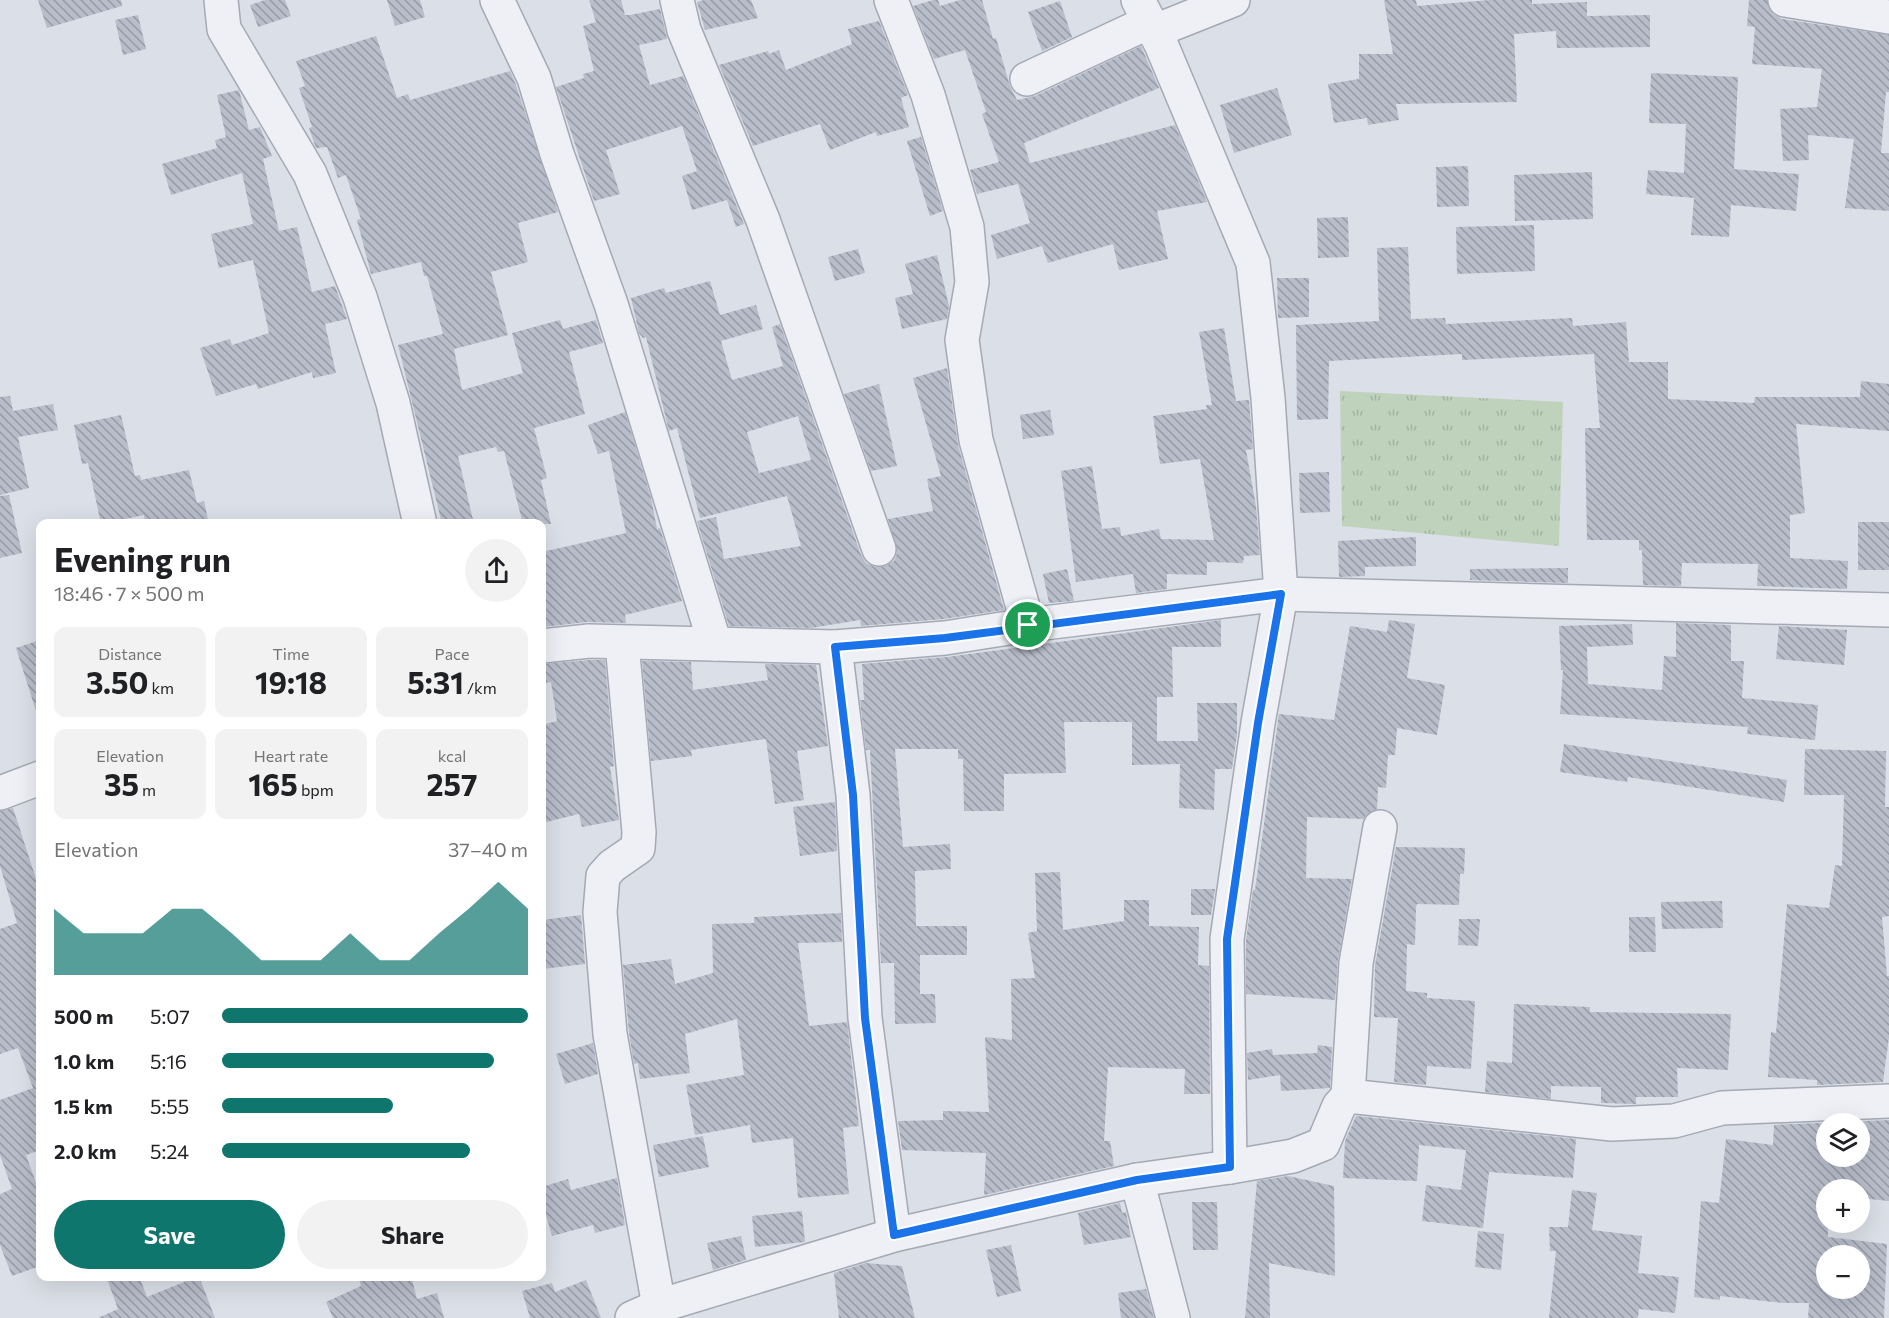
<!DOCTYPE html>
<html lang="en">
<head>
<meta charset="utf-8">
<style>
  body { margin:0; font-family:Commissioner,sans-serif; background:#f2f2f2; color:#202124; height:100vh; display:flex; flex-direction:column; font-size:22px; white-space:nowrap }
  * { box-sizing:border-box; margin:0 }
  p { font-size:20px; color:#757577 }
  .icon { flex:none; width:33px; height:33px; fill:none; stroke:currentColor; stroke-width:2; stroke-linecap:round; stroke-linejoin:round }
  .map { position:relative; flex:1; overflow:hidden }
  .details { position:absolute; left:36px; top:519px; width:510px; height:762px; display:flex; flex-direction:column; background:#fff; border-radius:12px; box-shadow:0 6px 24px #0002 }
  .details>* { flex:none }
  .buttons { position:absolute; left:1816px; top:1113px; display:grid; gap:12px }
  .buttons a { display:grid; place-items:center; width:54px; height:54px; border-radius:50%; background:#fff; box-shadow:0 6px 24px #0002; font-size:30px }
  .pin { position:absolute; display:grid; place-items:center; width:51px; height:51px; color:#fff; margin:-26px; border:3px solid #fff; border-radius:50%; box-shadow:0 2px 6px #0007 }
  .round { display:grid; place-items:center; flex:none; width:63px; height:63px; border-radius:32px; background:#f2f2f2 }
  .head { display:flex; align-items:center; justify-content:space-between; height:102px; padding:0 18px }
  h1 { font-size:33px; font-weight:700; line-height:45px }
  .metrics { display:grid; grid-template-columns:repeat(3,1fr); gap:9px; height:102px; padding:6px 18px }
  .metrics div { display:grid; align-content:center; border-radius:12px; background:#f2f2f2; text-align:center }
  .metrics b { font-size:30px; font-weight:700 }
  .metrics small { font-size:16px; font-weight:400 }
  .metrics p { font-size:16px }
  .chart { height:168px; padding:12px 18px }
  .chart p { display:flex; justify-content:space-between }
  .chart svg { width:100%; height:108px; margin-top:6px; fill:#0f766e; opacity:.7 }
  .cta { display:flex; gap:12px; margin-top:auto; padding:12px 18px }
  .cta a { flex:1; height:69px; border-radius:36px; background:#0f766e; color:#fff; font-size:24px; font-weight:700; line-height:69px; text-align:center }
  .cta a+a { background:#f2f2f2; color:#202124 }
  ul { padding:0 18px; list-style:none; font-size:20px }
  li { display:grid; grid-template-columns:96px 72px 1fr; align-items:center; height:45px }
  li i { height:15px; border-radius:8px; background:#0f766e }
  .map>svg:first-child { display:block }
  .grass { fill:url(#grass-tufts) }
  .building { fill:url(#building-back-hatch); fill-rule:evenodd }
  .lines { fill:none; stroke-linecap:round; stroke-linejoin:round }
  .minor-casing { stroke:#a4a9b4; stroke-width:36 }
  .minor { stroke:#eef0f5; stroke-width:33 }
  .route-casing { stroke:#fff; stroke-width:12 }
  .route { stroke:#1a73e8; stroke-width:8 }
</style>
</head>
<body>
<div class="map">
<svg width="1889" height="1318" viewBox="0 0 1889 1318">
  <defs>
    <pattern id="grass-tufts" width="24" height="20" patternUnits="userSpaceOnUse" patternTransform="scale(1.5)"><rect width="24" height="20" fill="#bfd2bc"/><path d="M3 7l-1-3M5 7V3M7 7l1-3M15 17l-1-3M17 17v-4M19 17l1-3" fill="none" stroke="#a4b4a3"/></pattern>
    <pattern id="building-back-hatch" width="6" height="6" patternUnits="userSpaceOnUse" patternTransform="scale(1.5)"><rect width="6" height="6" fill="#b8bdca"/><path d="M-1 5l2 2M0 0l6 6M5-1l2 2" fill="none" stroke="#959aa5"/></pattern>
  </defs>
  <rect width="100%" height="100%" fill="#dbdfe7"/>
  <path class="grass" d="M1340,391L1563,402L1559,546L1342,526Z"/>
  <g class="building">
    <path d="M38,0H121L122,6L47,28Z"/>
    <path d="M265,0H285L291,16L258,27L250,5Z"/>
    <path d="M387,0H420L425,17L395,26Z"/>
    <path d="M589,0H621L625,15H630L660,9L667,39L639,45L650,85L683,76L744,224L736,227L727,200L692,210L682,176L697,171L682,126L606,150L620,194L594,201L556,87L584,78L583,74L594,71L583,26L596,22Z"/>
    <path d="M704,0H751L758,18L705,30L697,2Z"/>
    <path d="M933,0H938L940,6L960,0H982L993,39L996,38L1010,86L1017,100L1035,96L1141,46L1159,88L1024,143L1030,163L1175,125L1207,202L1157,211L1168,259L1119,270L1113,244L1048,263L1042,246L997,259L991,235L1030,223L1018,184L977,194L970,170L999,162L982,114L986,112L965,50L934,59L913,6Z"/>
    <path d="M1384,0H1416L1417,6L1490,0H1532V4L1587,2V16L1650,15V47L1557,48L1556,31L1514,34L1517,102L1396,104L1399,120L1368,125L1367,118L1334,123L1328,84L1359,79V54H1393Z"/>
    <path d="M1749,0H1767L1773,14L1782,19L1889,35V92H1886L1881,153H1889V211L1845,208L1854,139L1808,135L1809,160L1783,161L1780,109L1817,107L1822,69L1752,64L1755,27L1747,26Z"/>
    <path d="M1060,1L1072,37L1042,51L1028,12Z"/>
    <path d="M138,15L146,49L123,55L115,20Z"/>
    <path d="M879,21L908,95L901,98L909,127L877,136L876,132L830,150L820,124L753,146L719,65L768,51L769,54L779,50L786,70L852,44L848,29Z"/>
    <path d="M376,36L397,98L408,94L410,100L510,71L516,85L558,212L518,223L528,262L491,272L508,335L454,349L462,390L523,373L512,333L560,320L563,329L596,320L603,343L569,352L585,414L534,428L547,478L541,480L551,524H523L504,451L498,452L496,447L458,456L474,524H442L398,345L443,334L427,276H424L421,262L371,274L357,220L361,219L346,175L338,178L327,147L316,148L309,128L312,127L299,88L305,86L296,61Z"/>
    <path d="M1651,73L1738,77L1734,169L1799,174L1796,211L1731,205L1729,237L1691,235L1694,198L1646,194L1648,170L1684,173L1686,124L1649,123Z"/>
    <path d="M1277,88L1292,135L1234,153L1220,105Z"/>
    <path d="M239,90L249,130L260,127L272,156L263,159L279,231L297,227L312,292L335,286L347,319L325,324L336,373L313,378L312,372L258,389L256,384L216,396L200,348L230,339L232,345L269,333L253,260L219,268L211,234L253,224L242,173L171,195L162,164L217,148L215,140L226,137L217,95Z"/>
    <path d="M921,137L943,211L930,216L907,141Z"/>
    <path d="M1468,166L1469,206L1437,207L1436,167Z"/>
    <path d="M1592,172L1593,219L1515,221L1514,175Z"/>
    <path d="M1348,217L1349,257L1318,258L1317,218Z"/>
    <path d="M1534,225L1535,271L1457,274L1456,227Z"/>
    <path d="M1408,247L1411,319L1445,318L1446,324L1572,318L1573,326L1626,322L1629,362H1668V399L1754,403L1755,397H1860L1861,381L1889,384V431L1796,424L1805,513L1790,515V558L1848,561L1847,589L1757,586L1758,564L1682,563L1681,586L1643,585L1642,550H1639V540H1587L1585,428H1600L1594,354L1462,360V354L1329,361L1328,419L1297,420L1296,325L1379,321L1377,248Z"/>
    <path d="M858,249L865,273L835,281L828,257Z"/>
    <path d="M937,255L949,306L947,319L902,329L895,298L913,294L905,264Z"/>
    <path d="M1277,278H1309V317L1278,318Z"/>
    <path d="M710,281L720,315L756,305L763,329L721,341L732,380L783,366L772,327L780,324L861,555L866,563L875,567L886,566L894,561L897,553L888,519L933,511L927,479L941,476L913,378L947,368L958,445L1004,610L943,619L861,626L860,620L811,628L729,626L697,521L716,517L724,559L801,546L787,496L700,518L677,428L669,431L646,337L643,338L639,333L631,298L664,288L666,293ZM798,416L811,460L759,473L747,432Z"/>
    <path d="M1224,328L1236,401L1249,400L1253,449L1246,450L1256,506L1260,555L1244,556L1243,563L1207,562V575L1167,574V589L1136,593L1133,574L1076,582L1061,471L1092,466L1102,529L1120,527L1121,536L1159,529L1161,539L1214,540L1200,459L1160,464L1153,416L1207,409L1206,405H1212L1199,332Z"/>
    <path d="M879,384L897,466L871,471L844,394Z"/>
    <path d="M10,396L13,411L53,404L58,430L18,437L29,488L0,495V397Z"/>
    <path d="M1050,410L1054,435L1023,439L1020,415Z"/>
    <path d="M625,412L651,498L657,529L660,528L682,601L625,615L626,623L587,622L542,627V552L626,533L609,451L598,454L588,425Z"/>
    <path d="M121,415L135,476L140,475L141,480L189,470L197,503L204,501L209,524H145L144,515L101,524L88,463L82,464L74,425Z"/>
    <path d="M1329,472L1330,512L1300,513L1299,473Z"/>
    <path d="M9,495L22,553L0,558V496Z"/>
    <rect x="1858" y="522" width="31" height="48"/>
    <path d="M1416,537V566L1365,567V576L1339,577L1338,541Z"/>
    <path d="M1568,568V583L1470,580V569Z"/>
    <path d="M1067,569L1074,601L1049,603L1043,574Z"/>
    <path d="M1221,620V647H1172L1173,697H1157V741H1198L1197,703H1237V734L1232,769H1215L1214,810L1179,808L1180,764L1132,765V722H1064L1066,773L1004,774V811H964L963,759H958V749H895L903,847L950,844L951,869L915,871L916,926H967V955H920V994H935L936,1023L895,1024L894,963H881L870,750H866L860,700H864L862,664L947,657Z"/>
    <path d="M1389,620L1415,624L1407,678L1445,685L1437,735L1397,728L1395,755H1388L1386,788L1378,787L1377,809L1366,815L1364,819L1307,817L1306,878L1352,879L1338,960L1335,1000L1246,994V940L1253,890H1255L1279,714L1334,720L1350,626L1387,632Z"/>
    <path d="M1676,623L1731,625V661H1744L1742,698L1818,705L1815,740L1747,734L1748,727L1560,714L1563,670H1561L1559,626L1632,624L1633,645L1587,647L1588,684L1662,690L1664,656L1676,657Z"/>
    <path d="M1779,626L1847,630L1844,665L1776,659Z"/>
    <path d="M40,640V710L36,711L16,648Z"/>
    <path d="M590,660H605L614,766L610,767L619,820L582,827L579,814L542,823V725L557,721L551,682L542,683V664Z"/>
    <path d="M642,661L691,662L693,690L768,680L765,664L816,665L828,746L797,751L804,800L775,804L766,739L691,750L692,756L651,761Z"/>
    <path d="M1564,744L1787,780L1784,802L1628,777L1627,782L1560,772Z"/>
    <path d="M1805,749L1886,751L1885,807H1889V916L1882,917L1887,976H1889V1037L1883,1082L1817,1085V1080L1768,1077L1771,1032L1776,1033L1787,904L1829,908L1835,865L1842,866L1844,795H1804Z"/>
    <path d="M835,802L837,851L800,856L793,807Z"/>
    <path d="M13,808L40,891V1150L26,1155L40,1194V1266L12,1276L0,1245V1194L12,1189L0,1155V1100L33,1088L18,1048L0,1054V929L17,923L0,866V811Z"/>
    <path d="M1396,847L1465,848L1464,874H1460L1459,905L1417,904L1416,907L1415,945L1407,944L1406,991L1427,993V998L1475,1001L1471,1069L1427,1066L1426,1085L1394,1082L1398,1018L1374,1017L1375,965Z"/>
    <path d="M1060,872L1063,930L1124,921V900H1149V926L1199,927L1198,965L1209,966L1210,1094H1184L1185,1069L1108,1067L1104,1141H1110L1114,1166L984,1195L986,1153L902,1150L898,1121L943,1120V1111L989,1112L985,1037L1012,1040L1011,979L1035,978L1028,933L1037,931L1035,873Z"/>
    <path d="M1191,889H1215L1211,915H1191Z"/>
    <path d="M1722,901L1723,928L1662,929L1661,902Z"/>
    <path d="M841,913L842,942L798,943L809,1026L847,1022L859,1126L843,1128L849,1194L798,1198L793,1138L752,1143L750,1125L695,1135L686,1085L744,1075L737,1019L685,1034L690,1073L640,1079L638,1063L634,1064L629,1033L623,965L671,959L675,984L713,973L712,924L754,923V917Z"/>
    <path d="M581,915L585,964L542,969V920Z"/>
    <path d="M1629,917H1655L1656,952H1629Z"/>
    <path d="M1459,919H1480L1478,946L1458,945Z"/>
    <path d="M1514,1004L1590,1007V1012L1731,1014L1728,1070L1677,1068L1678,1097H1636V1104L1601,1103V1087L1551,1086V1099L1485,1092L1487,1061L1512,1063Z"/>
    <path d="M593,1043L598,1074L565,1084L556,1054Z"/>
    <path d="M1318,1045L1332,1047L1330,1088L1281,1091L1280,1075L1248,1080L1247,1053L1272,1049L1273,1055L1317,1053Z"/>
    <path d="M1356,1116L1576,1139L1573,1178L1489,1172L1483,1228L1422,1221L1426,1185L1461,1190L1466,1150L1419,1145L1417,1181L1343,1178L1345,1141Z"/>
    <path d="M1889,1120V1201L1860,1198V1190H1827L1828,1237L1887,1244L1884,1318H1808L1809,1303H1783L1720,1296V1300L1694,1297L1701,1201L1719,1203L1726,1139L1773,1145L1774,1125ZM1827,1124H1860V1156H1827ZM1827,1256H1860V1288H1827Z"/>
    <path d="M703,1136L709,1167L659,1177L653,1145Z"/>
    <path d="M1288,1176L1334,1186L1335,1276L1269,1263L1270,1318H1245L1257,1181Z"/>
    <path d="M617,1178L625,1225L595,1233L593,1225L552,1236L542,1201V1187L568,1179L571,1190Z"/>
    <path d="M1572,1190L1597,1193L1592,1230L1642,1236L1638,1273L1679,1277L1675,1313L1639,1309L1638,1318H1549L1556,1251H1550L1549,1227H1568Z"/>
    <path d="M1192,1202H1217L1218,1250H1193Z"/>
    <path d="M1120,1203L1122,1213L1126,1212L1131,1237L1084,1245L1078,1213Z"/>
    <path d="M802,1211L805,1242L755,1247L752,1216Z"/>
    <path d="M1478,1231L1504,1234L1501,1270L1475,1267Z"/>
    <path d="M741,1236L746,1260L713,1270L707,1243Z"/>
    <path d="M1011,1245L1021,1291L997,1297L986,1250Z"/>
    <path d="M866,1263L902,1266L915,1318H839L834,1273Z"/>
    <path d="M106,1276H139L147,1297L199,1276L215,1318H98L118,1309Z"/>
    <path d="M358,1276H411L417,1299L437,1293L444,1318H333L326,1302L361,1286Z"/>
    <path d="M586,1280L601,1318H530L522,1291L552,1283L555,1292Z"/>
    <path d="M1146,1289L1154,1318H1121L1118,1293Z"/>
  </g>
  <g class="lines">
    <g class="minor-casing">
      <g id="minor">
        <path d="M221,0L224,29L310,174L360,297L393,403L420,524"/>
        <path d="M497,0L534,78L557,154L611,304L715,644"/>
        <path d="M677,0L684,30L763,220L879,549"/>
        <path d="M891,0L928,95L967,227L972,282L962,340L976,440L1028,625"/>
        <path d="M1785,0L1889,17"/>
        <path d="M1155,31L1233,0"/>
        <path d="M1027,79L1149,22"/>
        <path d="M622,643L639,832L638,848L612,866L603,876L600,912L610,1034L659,1306"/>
        <path d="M542,646L589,641L835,647L945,638L1028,625L1281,594L1889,610"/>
        <path d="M835,647L853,795L865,1018L894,1235"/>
        <path d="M0,793L40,778"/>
        <path d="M1348,1096L1356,963L1380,827"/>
        <path d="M1230,1167L1293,1156L1323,1144L1339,1106L1348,1096L1612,1124L1674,1121L1722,1108L1889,1101"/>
        <path d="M1137,1180L1173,1318"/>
        <path d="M632,1318L659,1306L894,1235L1137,1180L1230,1167L1227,939L1258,723L1281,594L1268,398L1253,263L1161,44L1138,0"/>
      </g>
    </g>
    <use href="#minor" class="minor"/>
  </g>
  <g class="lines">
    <g class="route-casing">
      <path id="route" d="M1281,594L1258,723L1227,939L1230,1167L1137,1180L894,1235L865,1018L853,795L835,647L945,638Z"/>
    </g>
    <use href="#route" class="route"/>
  </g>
</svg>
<div class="buttons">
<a><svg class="icon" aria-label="layers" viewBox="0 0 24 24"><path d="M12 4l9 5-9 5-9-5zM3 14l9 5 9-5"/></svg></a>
<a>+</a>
<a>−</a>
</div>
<div class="pin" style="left:1028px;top:625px;background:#1e9e55"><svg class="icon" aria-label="arrive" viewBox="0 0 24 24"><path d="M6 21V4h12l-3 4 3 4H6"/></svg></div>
<section class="details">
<div class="head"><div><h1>Evening run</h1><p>18:46 · 7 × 500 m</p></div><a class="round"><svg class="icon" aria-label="share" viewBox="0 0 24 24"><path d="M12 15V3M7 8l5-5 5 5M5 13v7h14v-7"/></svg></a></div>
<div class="metrics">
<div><p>Distance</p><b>3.50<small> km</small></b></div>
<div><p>Time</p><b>19:18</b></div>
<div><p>Pace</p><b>5:31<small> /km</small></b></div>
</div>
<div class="metrics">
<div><p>Elevation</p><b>35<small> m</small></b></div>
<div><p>Heart rate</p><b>165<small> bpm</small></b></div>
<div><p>kcal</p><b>257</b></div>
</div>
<div class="chart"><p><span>Elevation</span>37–40 m</p>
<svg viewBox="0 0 160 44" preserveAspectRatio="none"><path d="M0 44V17L10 27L20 27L30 27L40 17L50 17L60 27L70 38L80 38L90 38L100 27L110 38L120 38L130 27L140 17L150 6L160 17V44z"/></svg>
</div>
<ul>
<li><b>500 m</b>5:07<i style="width:100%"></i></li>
<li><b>1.0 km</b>5:16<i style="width:89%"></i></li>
<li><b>1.5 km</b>5:55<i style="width:56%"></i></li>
<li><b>2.0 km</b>5:24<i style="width:81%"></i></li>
</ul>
<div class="cta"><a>Save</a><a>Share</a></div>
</section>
</div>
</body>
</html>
